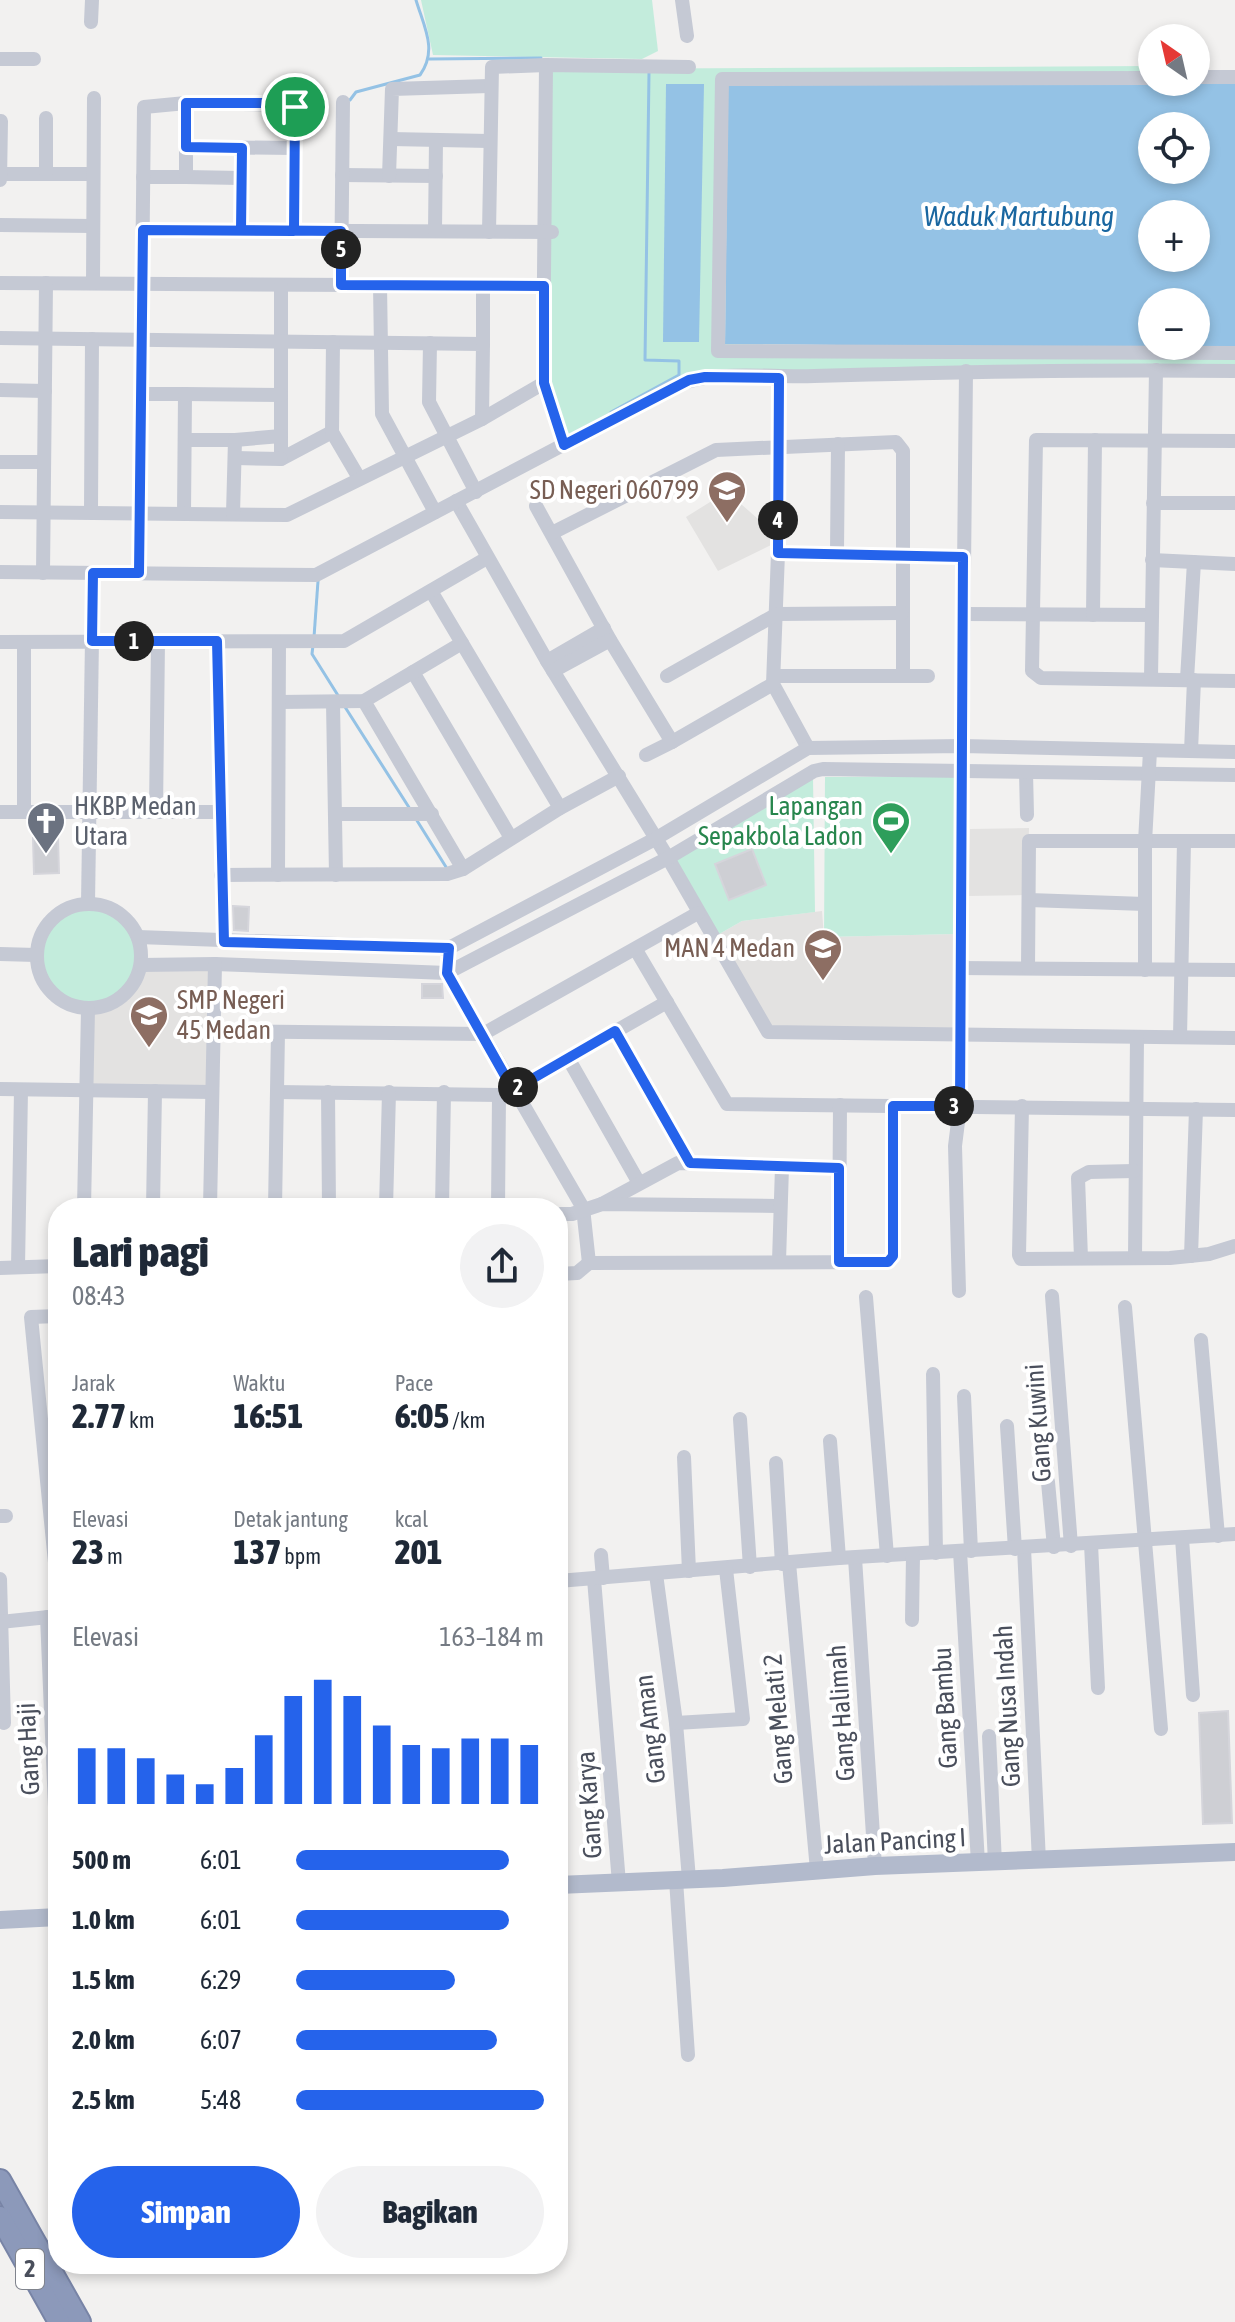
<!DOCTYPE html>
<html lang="id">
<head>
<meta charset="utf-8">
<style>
  body { margin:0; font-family:"Asap Condensed",sans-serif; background:#f2f2f3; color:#1f2937; height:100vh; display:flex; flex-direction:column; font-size:30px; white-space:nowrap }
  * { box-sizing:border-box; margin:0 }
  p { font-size:26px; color:#747a83 }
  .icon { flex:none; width:44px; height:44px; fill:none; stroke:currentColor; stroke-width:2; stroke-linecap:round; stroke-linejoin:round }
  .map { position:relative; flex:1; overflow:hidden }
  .side { position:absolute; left:48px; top:1198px; width:520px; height:1076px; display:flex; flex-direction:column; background:#fff; border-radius:32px; box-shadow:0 4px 12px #0003 }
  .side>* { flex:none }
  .needle { width:52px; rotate:326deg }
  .tools { position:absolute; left:1138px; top:24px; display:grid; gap:16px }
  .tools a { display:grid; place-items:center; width:72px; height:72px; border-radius:50%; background:#fff; box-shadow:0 4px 12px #0003; font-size:40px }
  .pin { position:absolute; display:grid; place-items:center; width:68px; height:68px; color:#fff; margin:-34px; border:4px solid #fff; border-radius:50%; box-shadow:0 2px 8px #0007 }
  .km { position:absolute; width:40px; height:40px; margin:-20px; border-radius:50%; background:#222; color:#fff; font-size:22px; line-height:40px; text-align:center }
  .round { display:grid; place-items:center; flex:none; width:84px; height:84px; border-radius:42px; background:#f2f2f3 }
  .summary { display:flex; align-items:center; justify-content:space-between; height:136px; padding:0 24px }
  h1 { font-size:44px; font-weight:800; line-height:60px }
  .stats { display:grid; grid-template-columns:repeat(3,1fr); gap:12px; height:136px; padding:8px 24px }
  .stats div { display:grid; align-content:center }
  .stats b { font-size:34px; font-weight:800 }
  .stats small { font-size:22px; font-weight:400 }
  .stats p { font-size:22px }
  .chart { height:224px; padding:16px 24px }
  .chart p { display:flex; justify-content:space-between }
  .chart svg { width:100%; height:144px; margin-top:8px; stroke:#2563eb; stroke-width:6 }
  .action { display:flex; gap:16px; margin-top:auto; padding:16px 24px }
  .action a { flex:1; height:92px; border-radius:48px; background:#2563eb; color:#fff; font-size:32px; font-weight:800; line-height:92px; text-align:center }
  .action a+a { background:#f2f2f3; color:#1f2937 }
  ul { padding:0 24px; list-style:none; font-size:26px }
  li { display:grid; grid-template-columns:128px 96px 1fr; align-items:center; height:60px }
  li i { height:20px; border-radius:10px; background:#2563eb }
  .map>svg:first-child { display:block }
  .education { fill:#e3e2e1 }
  .green { fill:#c3ecdc }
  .water { fill:#94c2e5; fill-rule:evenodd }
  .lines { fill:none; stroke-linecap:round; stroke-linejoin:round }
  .stream { stroke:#94c2e5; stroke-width:3 }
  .building { fill:#cecfd4; stroke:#d5d5db; stroke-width:2 }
  .highway-casing { stroke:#7884a6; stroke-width:24 }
  .minor { stroke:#c5c9d4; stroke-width:14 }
  .major { stroke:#b2bacc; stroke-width:18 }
  .highway { stroke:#8c99ba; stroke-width:20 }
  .route-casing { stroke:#fff; stroke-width:16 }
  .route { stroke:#2563eb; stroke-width:10 }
  .labels { text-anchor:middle; stroke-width:8; stroke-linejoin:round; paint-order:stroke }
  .shield { fill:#fff; stroke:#80848d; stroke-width:2 }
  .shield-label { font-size:24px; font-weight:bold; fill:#4a4f5c }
  .education-label { font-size:26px; fill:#785e54; stroke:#fff; text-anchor:end }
  .worship-label { font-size:26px; fill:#5b616d; stroke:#fff; text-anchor:start }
  .leisure-label { font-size:26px; fill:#27864d; stroke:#fff; text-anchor:end }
  .street-label { font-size:26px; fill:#4a4f5c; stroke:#fff }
  .water-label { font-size:28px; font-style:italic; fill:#1966a0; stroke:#fff }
</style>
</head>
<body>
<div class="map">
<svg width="1235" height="2322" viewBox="0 0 1235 2322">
  <rect width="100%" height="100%" fill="#f2f1f0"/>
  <g class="education">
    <path d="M731,489L741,504L773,532L771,545L718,571L686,517Z"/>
    <path d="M1029,828L1027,895L968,896L970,829Z"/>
    <path d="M822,911L824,937L956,934L958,1034L776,1033L714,937L742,921Z"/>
    <path d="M141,965H213L209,1090H87L88,1009Z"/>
  </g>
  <g class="green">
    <path d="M421,0H652L658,51L642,59L433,55Z"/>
    <path d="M1152,66V82H1182L728,83L725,344L1235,351V371L688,375L560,443L540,387L548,69Z"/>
    <path d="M958,776L956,934L824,937L825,777Z"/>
    <path d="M813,778L815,912L742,921L714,937L672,859Z"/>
    <circle cx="89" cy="956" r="52"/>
  </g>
  <g class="water">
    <path d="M728,83L1235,84V349L725,344ZM1152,126H1196V170H1152ZM1152,214H1196V258H1152ZM1152,302H1196V346H1152Z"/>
    <path d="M666,84H704L699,342H663Z"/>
  </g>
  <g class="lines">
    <g class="stream">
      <path d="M429,59L541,58"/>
      <path d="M350,100L356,92L420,75C438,50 424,27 416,0"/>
      <path d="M611,412L679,375V361L645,360L649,73"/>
      <path d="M314,637L318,581"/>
      <path d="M313,645L312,654L339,697"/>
      <path d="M345,707L410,809"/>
      <path d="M416,819L446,867"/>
    </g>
  </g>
  <g class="building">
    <path d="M58,837L59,873L34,874L33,838Z"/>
    <path d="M752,849L766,885L729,900L715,864Z"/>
    <path d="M233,906L249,907L248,931L234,930Z"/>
    <path d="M422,984H442L443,998H422Z"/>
    <path d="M1228,1711L1232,1823L1203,1824L1199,1713Z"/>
  </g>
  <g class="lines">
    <g class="highway-casing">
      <g id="highway">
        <path d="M0,2180L80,2322"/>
        <path d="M0,2217L59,2322"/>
      </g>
    </g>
    <g class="minor">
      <path d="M682,0L687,36"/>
      <path d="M91,22L92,0"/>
      <path d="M0,59H34"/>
      <path d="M546,65L543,378L564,445"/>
      <path d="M1196,77H1235"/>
      <path d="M1152,78L722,79L718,351L1235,353"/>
      <path d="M391,139L489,141"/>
      <path d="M186,147L295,148"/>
      <path d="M0,174H93"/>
      <path d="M46,174V118"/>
      <path d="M342,175L436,176"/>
      <path d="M389,176L392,89L489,86"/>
      <path d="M143,177H186V103"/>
      <path d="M186,177L241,178"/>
      <path d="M0,180L1,121"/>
      <path d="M0,225L93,226"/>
      <path d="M143,230L552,232"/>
      <path d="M241,230L242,148"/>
      <path d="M435,231L436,140"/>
      <path d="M489,232L492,67L546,65L689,67"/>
      <path d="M0,283L544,286"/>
      <path d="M93,283L94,98"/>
      <path d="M341,285L343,102"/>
      <path d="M380,285L382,414L435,512"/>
      <path d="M281,286V459L332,432"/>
      <path d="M0,338L483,344L482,419"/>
      <path d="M333,342L332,432L359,478"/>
      <path d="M430,343L429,402L476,492"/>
      <path d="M483,344V285"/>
      <path d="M779,378L778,553L773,684L808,748"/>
      <path d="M0,390L45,391"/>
      <path d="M141,394H185L184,514"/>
      <path d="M185,394L281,395"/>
      <path d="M185,440H235"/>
      <path d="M1235,441L1036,440L1032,671L1041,678L1235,681"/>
      <path d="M236,458L281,459"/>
      <path d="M0,462H44"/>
      <path d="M456,501L547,661L668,858L768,1032L1235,1038"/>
      <path d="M1153,503H1235"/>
      <path d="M536,506L610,640L672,742L773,684"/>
      <path d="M91,511L92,339"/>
      <path d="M0,512L287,515L482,419L544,383"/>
      <path d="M233,514L235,440L281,436"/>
      <path d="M552,533L716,450L896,442L903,451V676"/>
      <path d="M837,552L838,444"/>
      <path d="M778,553L963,557"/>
      <path d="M1152,560L1235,564"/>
      <path d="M0,572L316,575L675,386C717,369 768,378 814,376C954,372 1094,369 1235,371"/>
      <path d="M43,573L46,283"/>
      <path d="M139,573L144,107L186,103L295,105L294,231"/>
      <path d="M431,591L560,808"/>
      <path d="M964,614L1152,615"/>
      <path d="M1093,615L1095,440"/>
      <path d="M217,641L224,942"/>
      <path d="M0,642L344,641L487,558"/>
      <path d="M547,661L604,628"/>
      <path d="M553,671L610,640"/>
      <path d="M413,672L511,838"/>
      <path d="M667,676L777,614L902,613"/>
      <path d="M775,676H928"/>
      <path d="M1151,678L1156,370"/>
      <path d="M1187,679L1194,562"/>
      <path d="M364,701L463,869"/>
      <path d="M279,702L364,701L462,643"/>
      <path d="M333,703L336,875"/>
      <path d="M1191,751L1194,680"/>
      <path d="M646,755L672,742"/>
      <path d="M1026,772L1027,815"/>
      <path d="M0,812H220"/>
      <path d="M24,812V642"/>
      <path d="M156,812L158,641"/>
      <path d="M335,814H432"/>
      <path d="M221,875L447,874L463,869L560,808L619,776"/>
      <path d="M278,875L279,642"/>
      <path d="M1029,900L1145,904"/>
      <path d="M88,903L93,573"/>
      <circle cx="89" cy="956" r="52"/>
      <path d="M138,937L449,948L655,839L808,748L962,746L1235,752"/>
      <path d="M449,948L447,973L583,1208L589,1263"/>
      <path d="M636,950L727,1104L1235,1110"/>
      <path d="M0,954L36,955"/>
      <path d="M141,965L215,964L447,973L668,858L814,771L823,769L1235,775"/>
      <path d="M960,968L1235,970"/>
      <path d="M1028,968L1029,841H1235"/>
      <path d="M1145,970V842L1150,751"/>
      <path d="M213,1031L483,1034L698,913"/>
      <path d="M615,1031L690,1163"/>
      <path d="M1180,1037L1184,841"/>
      <path d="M568,1058L639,1183"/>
      <path d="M0,1089L212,1092"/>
      <path d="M277,1092L499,1095L513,1090L667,1002"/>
      <path d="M328,1092L329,1208"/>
      <path d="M1022,1106L1019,1255L1021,1259L1170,1258L1209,1254L1235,1246"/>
      <path d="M602,1204L678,1163L839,1168"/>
      <path d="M84,1208L88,1009"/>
      <path d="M153,1208L155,1091"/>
      <path d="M210,1208L215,964"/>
      <path d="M275,1208L278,1032"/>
      <path d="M386,1208L389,1092"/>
      <path d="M442,1208L444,1092"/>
      <path d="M498,1208L499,1095"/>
      <path d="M558,1214H572L602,1204L779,1206"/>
      <path d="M1191,1256L1196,1109"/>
      <path d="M1135,1257L1137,1037"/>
      <path d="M1081,1258L1078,1178L1089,1172L1134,1171"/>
      <path d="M779,1261L782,1167"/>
      <path d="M839,1262L840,1105"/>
      <path d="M18,1267L21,1090"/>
      <path d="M0,1268L58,1266"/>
      <path d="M558,1274L577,1273L589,1263L888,1262L893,1256V1106"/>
      <path d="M959,1291L955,1146L960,1106V968L966,371"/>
      <path d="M1052,1296L1071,1546"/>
      <path d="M866,1297L887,1556"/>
      <path d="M1125,1307L1161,1729"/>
      <path d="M58,1316L31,1317L58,1593"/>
      <path d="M1201,1340L1218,1536"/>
      <path d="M933,1374L936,1553"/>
      <path d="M964,1396L971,1551"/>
      <path d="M740,1419L750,1567"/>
      <path d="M1007,1426L1015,1549"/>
      <path d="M830,1441L839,1558"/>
      <path d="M684,1457L689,1571"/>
      <path d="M776,1463L782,1564"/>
      <path d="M1048,1482L1054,1547"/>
      <path d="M0,1516H6"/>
      <path d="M1182,1538L1193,1695"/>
      <path d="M1091,1544L1098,1688"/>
      <path d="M1024,1548L1039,1861"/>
      <path d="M960,1551L978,1863"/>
      <path d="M601,1555L603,1578"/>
      <path d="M855,1558L875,1866"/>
      <path d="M789,1563L817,1870"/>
      <path d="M656,1574L676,1723L689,1879"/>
      <path d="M0,1579L4,1723"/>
      <path d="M594,1579L619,1883"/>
      <path d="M558,1581L839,1558L1235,1534"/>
      <path d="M47,1617L58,1878"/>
      <path d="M912,1620L913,1555"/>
      <path d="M0,1622L58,1616"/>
      <path d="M676,1723L743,1719L726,1569"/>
      <path d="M989,1736L995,1863"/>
      <path d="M676,1880L688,2055"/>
    </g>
    <g class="major">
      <path d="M558,1885L723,1878L875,1866L1235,1852"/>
      <path d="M0,1920L58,1917"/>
    </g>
    <use href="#highway" class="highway"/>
  </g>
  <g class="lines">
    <g class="route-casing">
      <path id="route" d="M295,107L294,231L143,230L139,573H93L92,641H217L224,942L449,948L447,973L513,1090L615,1031L690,1163L839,1168V1262H888L893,1256V1106H960L963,557L778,553L779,378L705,377L689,380L564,445L544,383V286L341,285V231L241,230L242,148L186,147V103H292L295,107"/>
    </g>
    <use href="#route" class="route"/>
  </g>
  <defs>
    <g id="school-pin" transform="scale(2)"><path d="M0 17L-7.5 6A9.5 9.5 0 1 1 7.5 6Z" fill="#8d6e63" stroke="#fff"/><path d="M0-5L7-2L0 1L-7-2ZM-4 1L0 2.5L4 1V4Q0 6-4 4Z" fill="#fff"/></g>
    <g id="church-pin" transform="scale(2)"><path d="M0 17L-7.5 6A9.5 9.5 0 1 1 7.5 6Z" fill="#6b7280" stroke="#fff"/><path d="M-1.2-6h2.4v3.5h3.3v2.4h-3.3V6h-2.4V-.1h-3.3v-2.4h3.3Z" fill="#fff"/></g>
    <g id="stadium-pin" transform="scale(2)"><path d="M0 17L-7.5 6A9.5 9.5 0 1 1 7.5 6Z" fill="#2e9e5b" stroke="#fff"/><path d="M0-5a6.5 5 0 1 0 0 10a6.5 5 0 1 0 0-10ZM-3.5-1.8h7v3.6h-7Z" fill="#fff"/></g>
  </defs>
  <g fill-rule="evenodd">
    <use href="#school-pin" x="727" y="490"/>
    <use href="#church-pin" x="46" y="821"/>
    <use href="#stadium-pin" x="891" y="821"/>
    <use href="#school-pin" x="823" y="948"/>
    <use href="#school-pin" x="149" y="1015"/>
  </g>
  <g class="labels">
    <rect class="shield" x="16" y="2249" width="28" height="40" rx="6"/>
    <g class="shield-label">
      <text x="30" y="2277">2</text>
    </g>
    <g class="education-label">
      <text x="699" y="499">SD Negeri 060799</text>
      <text x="795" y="957">MAN 4 Medan</text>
      <text x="177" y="1009" text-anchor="start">SMP Negeri<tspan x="177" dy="30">45 Medan</tspan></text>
    </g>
    <g class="worship-label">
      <text x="74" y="815">HKBP Medan<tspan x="74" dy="30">Utara</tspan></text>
    </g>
    <g class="leisure-label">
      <text x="863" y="815">Lapangan<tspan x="863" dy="30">Sepakbola Ladon</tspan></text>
    </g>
    <g class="street-label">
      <text transform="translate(1038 1423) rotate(-94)" y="9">Gang Kuwini</text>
      <text transform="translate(1007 1706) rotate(-93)" y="9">Gang Nusa Indah</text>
      <text transform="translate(945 1708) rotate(-93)" y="9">Gang Bambu</text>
      <text transform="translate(841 1713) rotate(-94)" y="9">Gang Halimah</text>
      <text transform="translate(778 1719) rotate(-95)" y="9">Gang Melati 2</text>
      <text transform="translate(650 1729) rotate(-97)" y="9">Gang Aman</text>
      <text transform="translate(28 1749) rotate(-93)" y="9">Gang Haji</text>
      <text transform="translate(589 1805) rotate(-94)" y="9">Gang Karya</text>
      <text transform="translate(895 1841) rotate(-3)" y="9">Jalan Pancing I</text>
    </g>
    <g class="water-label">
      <text x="1019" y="226">Waduk Martubung</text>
    </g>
  </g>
</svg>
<div class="tools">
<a><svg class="needle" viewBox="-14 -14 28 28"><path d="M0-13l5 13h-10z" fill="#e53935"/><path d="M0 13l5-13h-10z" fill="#747a83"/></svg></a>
<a><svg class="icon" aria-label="locate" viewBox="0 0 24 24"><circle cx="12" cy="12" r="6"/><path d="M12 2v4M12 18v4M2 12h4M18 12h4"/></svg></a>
<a>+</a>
<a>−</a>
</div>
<div class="pin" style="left:295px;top:107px;background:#1e9e55"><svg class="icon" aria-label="arrive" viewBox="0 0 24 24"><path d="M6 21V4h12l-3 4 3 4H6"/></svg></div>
<b class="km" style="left:134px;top:641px">1</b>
<b class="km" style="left:518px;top:1087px">2</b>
<b class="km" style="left:954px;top:1106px">3</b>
<b class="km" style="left:778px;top:520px">4</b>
<b class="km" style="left:341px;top:249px">5</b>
<section class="side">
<div class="summary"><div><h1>Lari pagi</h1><p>08:43</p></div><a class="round"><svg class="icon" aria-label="share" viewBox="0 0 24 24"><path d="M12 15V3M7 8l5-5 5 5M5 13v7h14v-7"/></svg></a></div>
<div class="stats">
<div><p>Jarak</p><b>2.77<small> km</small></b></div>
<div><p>Waktu</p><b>16:51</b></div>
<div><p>Pace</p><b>6:05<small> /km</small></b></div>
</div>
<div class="stats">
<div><p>Elevasi</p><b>23<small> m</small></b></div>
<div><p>Detak jantung</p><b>137<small> bpm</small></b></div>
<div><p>kcal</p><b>201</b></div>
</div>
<div class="chart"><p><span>Elevasi</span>163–184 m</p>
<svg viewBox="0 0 160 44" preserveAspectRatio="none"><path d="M5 44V27M15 44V27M25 44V30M35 44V35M45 44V38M55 44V33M65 44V23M75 44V11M85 44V6M95 44V11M105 44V20M115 44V26M125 44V27M135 44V24M145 44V24M155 44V26"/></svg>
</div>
<ul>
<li><b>500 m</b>6:01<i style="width:86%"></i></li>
<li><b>1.0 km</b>6:01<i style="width:86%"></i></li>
<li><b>1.5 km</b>6:29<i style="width:64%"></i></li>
<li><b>2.0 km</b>6:07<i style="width:81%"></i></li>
<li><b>2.5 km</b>5:48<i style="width:100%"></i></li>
</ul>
<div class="action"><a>Simpan</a><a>Bagikan</a></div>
</section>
</div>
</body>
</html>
